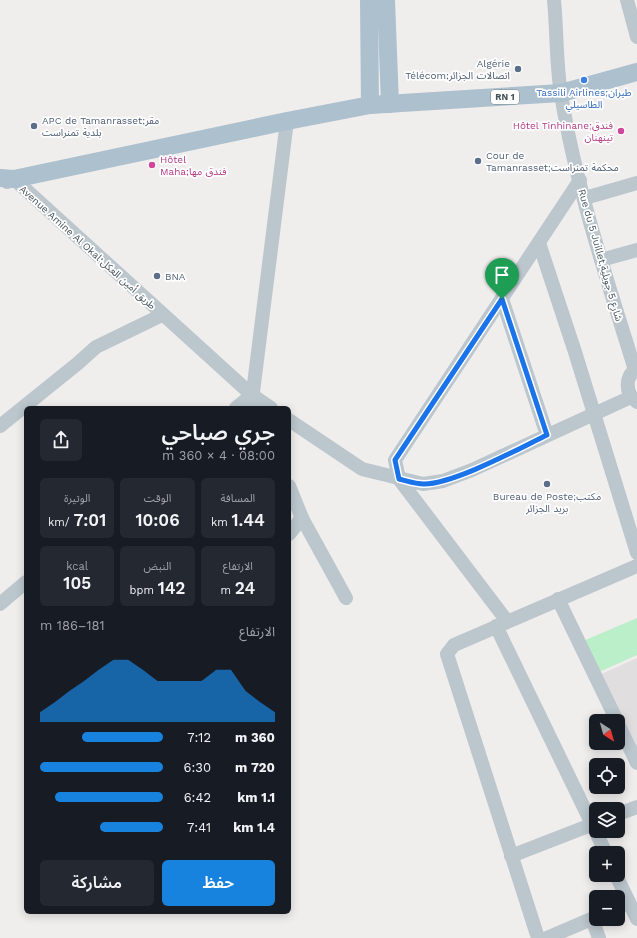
<!DOCTYPE html>
<html lang="ar">
<head>
<meta charset="utf-8">
<style>
  body { margin:0; font-family:"Work Sans","Noto Sans Arabic",sans-serif; background:#242831; color:#f1f3f6; direction:rtl; height:100vh; display:flex; flex-direction:column; font-size:15px; white-space:nowrap }
  * { box-sizing:border-box; margin:0 }
  p { font-size:13px; color:#9ea1a6 }
  .icon { flex:none; width:22px; height:22px; fill:none; stroke:currentColor; stroke-width:2; stroke-linecap:round; stroke-linejoin:round }
  .map { position:relative; flex:1; overflow:hidden; direction:ltr }
  .details { position:absolute; left:24px; top:406px; width:267px; height:508px; display:flex; flex-direction:column; background:#171b24; border-radius:6px; box-shadow:0 2px 10px #0003; direction:rtl }
  .details>* { flex:none }
  .needle { width:26px; rotate:143deg }
  .fabs { position:absolute; left:589px; top:714px; display:grid; gap:8px }
  .fabs a { display:grid; place-items:center; width:36px; height:36px; border-radius:6px; background:#171b24; box-shadow:0 2px 10px #0003; font-size:20px }
  .pin { position:absolute; display:grid; place-items:center; width:34px; height:34px; color:#fff; margin:-41px -17px; border-radius:50% 50% 50% 0; rotate:-45deg; box-shadow:0 0 4px #0007 }
  .pin .icon { rotate:45deg }
  .round { display:grid; place-items:center; flex:none; width:42px; height:42px; border-radius:6px; background:#242831 }
  .head { display:flex; align-items:center; justify-content:space-between; height:68px; padding:0 16px }
  h1 { font-size:22px; font-weight:600; line-height:30px }
  .metrics { display:grid; grid-template-columns:repeat(3,1fr); gap:6px; height:68px; padding:4px 16px }
  .metrics div { display:grid; align-content:center; border-radius:6px; background:#242831; text-align:center }
  .metrics b { font-size:17px; font-weight:600 }
  .metrics small { font-size:11px; font-weight:400 }
  .metrics p { font-size:11px }
  .chart { height:112px; padding:8px 16px }
  .chart p { display:flex; justify-content:space-between }
  .chart svg { width:100%; height:72px; margin-top:4px; fill:#1883df; opacity:.7 }
  .action { display:flex; gap:8px; margin-top:auto; padding:8px 16px }
  .action a { flex:1; height:46px; border-radius:6px; background:#1883df; color:#fff; font-size:16px; font-weight:600; line-height:46px; text-align:center }
  .action a+a { background:#242831; color:#f1f3f6 }
  ul { padding:0 16px; list-style:none; font-size:13px }
  li { display:grid; grid-template-columns:64px 48px 1fr; align-items:center; height:30px }
  li i { height:10px; border-radius:5px; background:#1883df }
  .map>svg:first-child { display:block }
  .education { fill:#e1dee0 }
  .green { fill:#bbefca }
  .lines { fill:none; stroke-linecap:round; stroke-linejoin:round }
  .minor { stroke:#bbc6cd; stroke-width:14 }
  .major { stroke:#acc0cd; stroke-width:18 }
  .route-casing { stroke:#fff; stroke-width:8 }
  .route { stroke:#1a73e8; stroke-width:5 }
  .service-dot { fill:#5c6f8a; stroke:#fff; stroke-width:1.5 }
  .shop-dot { fill:#3f7fe0; stroke:#fff; stroke-width:1.5 }
  .hotel-dot { fill:#d1479c; stroke:#fff; stroke-width:1.5 }
  .labels { text-anchor:middle; stroke-width:3.5; stroke-linejoin:round; paint-order:stroke }
  .shield { fill:#fff; stroke:#7d878c; stroke-width:1 }
  .shield-label { font-size:9px; font-weight:bold; fill:#45535b }
  .service-label { font-size:10px; fill:#4e5e75; stroke:#fff; text-anchor:start }
  .shop-label { font-size:10px; fill:#366cbe; stroke:#fff }
  .hotel-label { font-size:10px; fill:#b23c85; stroke:#fff; text-anchor:end }
  .street-label { font-size:10px; fill:#45535b; stroke:#fff }
</style>
</head>
<body>
<div class="map">
<svg width="637" height="938" viewBox="0 0 637 938">
  <rect width="100%" height="100%" fill="#f0eded"/>
  <path class="education" d="M637,658V755L599,675Z"/>
  <path class="green" d="M637,618V655L597,673L583,641Z"/>
  <g class="lines">
    <g class="minor">
      <path d="M554,0C557,31 556,63 561,94C576,188 607,279 635,370"/>
      <path d="M627,0L637,37"/>
      <path d="M7,182L14,179L252,395L271,408"/>
      <path d="M585,198L637,183"/>
      <path d="M539,243L575,352L637,553"/>
      <path d="M601,260L637,250"/>
      <path d="M502,299L547,435"/>
      <path d="M637,402C625,394 624,376 637,369"/>
      <path d="M236,408L252,395"/>
      <path d="M251,408L287,121"/>
      <path d="M289,420L362,469L423,484L443,481L472,470L631,397"/>
      <path d="M0,426L77,364L96,347L162,315"/>
      <path d="M289,486L302,518L346,598"/>
      <path d="M289,534L302,518"/>
      <path d="M558,599L617,721"/>
      <path d="M0,604L26,582"/>
      <path d="M507,621L399,479L395,460L580,180"/>
      <path d="M496,626L606,853"/>
      <path d="M618,724L637,763"/>
      <path d="M618,814L637,807"/>
      <path d="M511,856L596,823"/>
      <path d="M616,875L637,919"/>
      <path d="M618,908L629,903"/>
      <path d="M592,919L599,938"/>
      <path d="M538,938L447,654L454,645L637,566"/>
      <path d="M547,938L596,917"/>
    </g>
    <g class="major">
      <path d="M369,0L370,105"/>
      <path d="M386,0L390,104"/>
      <path d="M0,178L14,179L287,121L370,105L561,93L637,72"/>
    </g>
  </g>
  <g class="lines">
    <g class="route-casing">
      <path id="route" d="M502,299L547,435C518,449 454,484 424,484C416,484 407,481 399,479L395,460Z"/>
    </g>
    <use href="#route" class="route"/>
  </g>
  <g class="service-dot">
    <circle cx="518" cy="69" r="4"/>
    <circle cx="34" cy="126" r="4"/>
    <circle cx="478" cy="161" r="4"/>
    <circle cx="157" cy="276" r="4"/>
    <circle cx="547" cy="484" r="4"/>
  </g>
  <circle class="shop-dot" cx="584" cy="80" r="4"/>
  <g class="hotel-dot">
    <circle cx="621" cy="131" r="4"/>
    <circle cx="152" cy="165" r="4"/>
  </g>
  <g class="labels">
    <rect class="shield" x="491" y="90" width="28" height="14" rx="3"/>
    <g class="shield-label">
      <text x="505" y="100">RN 1</text>
    </g>
    <g class="service-label">
      <text x="510" y="67" text-anchor="end">Algérie<tspan x="510" dy="12">Télécom;اتصالات الجزائر</tspan></text>
      <text x="42" y="124">APC de Tamanrasset;مقر<tspan x="42" dy="12">بلدية تمنراست</tspan></text>
      <text x="486" y="159">Cour de<tspan x="486" dy="12">Tamanrasset;محكمة تمنراست</tspan></text>
      <text x="165" y="280">BNA</text>
      <text x="547" y="500" text-anchor="middle">Bureau de Poste;مكتب<tspan x="547" dy="12">بريد الجزائر</tspan></text>
    </g>
    <g class="shop-label">
      <text x="584" y="96">Tassili Airlines;طيران<tspan x="584" dy="12">الطاسيلي</tspan></text>
    </g>
    <g class="hotel-label">
      <text x="613" y="129">Hôtel Tinhinane;فندق<tspan x="613" dy="12">تينهنان</tspan></text>
      <text x="160" y="163" text-anchor="start">Hôtel<tspan x="160" dy="12">Maha;فندق مها</tspan></text>
    </g>
    <g class="street-label">
      <text transform="translate(88 247) rotate(42)" y="4">Avenue Amine Al Okal;طريق أمين العكل</text>
      <text transform="translate(601 255) rotate(74)" y="4">Rue du 5 Juillet,شارع 5 جويلية</text>
    </g>
  </g>
</svg>
<div class="fabs">
<a><svg class="needle" viewBox="-14 -14 28 28"><path d="M0-13l5 13h-10z" fill="#e53935"/><path d="M0 13l5-13h-10z" fill="#9ea1a6"/></svg></a>
<a><svg class="icon" aria-label="locate" viewBox="0 0 24 24"><circle cx="12" cy="12" r="6"/><path d="M12 2v4M12 18v4M2 12h4M18 12h4"/></svg></a>
<a><svg class="icon" aria-label="layers" viewBox="0 0 24 24"><path d="M12 4l9 5-9 5-9-5zM3 14l9 5 9-5"/></svg></a>
<a>+</a>
<a>−</a>
</div>
<div class="pin" style="left:502px;top:299px;background:#1e9e55"><svg class="icon" aria-label="arrive" viewBox="0 0 24 24"><path d="M6 21V4h12l-3 4 3 4H6"/></svg></div>
<section class="details">
<div class="head"><div><h1>جري صباحي</h1><p>08:00 · 4 × 360 m</p></div><a class="round"><svg class="icon" aria-label="share" viewBox="0 0 24 24"><path d="M12 15V3M7 8l5-5 5 5M5 13v7h14v-7"/></svg></a></div>
<div class="metrics">
<div><p>المسافة</p><b>1.44<small> km</small></b></div>
<div><p>الوقت</p><b>10:06</b></div>
<div><p>الوتيرة</p><b>7:01<small> /km</small></b></div>
</div>
<div class="metrics">
<div><p>الارتفاع</p><b>24<small> m</small></b></div>
<div><p>النبض</p><b>142<small> bpm</small></b></div>
<div><p>kcal</p><b>105</b></div>
</div>
<div class="chart"><p><span>الارتفاع</span>181–186 m</p>
<svg viewBox="0 0 160 44" preserveAspectRatio="none"><path d="M0 44V38L10 32L20 25L30 19L40 12L50 6L60 6L70 12L80 19L90 19L100 19L110 19L120 12L130 12L140 25L150 32L160 38V44z"/></svg>
</div>
<ul>
<li><b>360 m</b>7:12<i style="width:66%"></i></li>
<li><b>720 m</b>6:30<i style="width:100%"></i></li>
<li><b>1.1 km</b>6:42<i style="width:88%"></i></li>
<li><b>1.4 km</b>7:41<i style="width:51%"></i></li>
</ul>
<div class="action"><a>حفظ</a><a>مشاركة</a></div>
</section>
</div>
</body>
</html>
